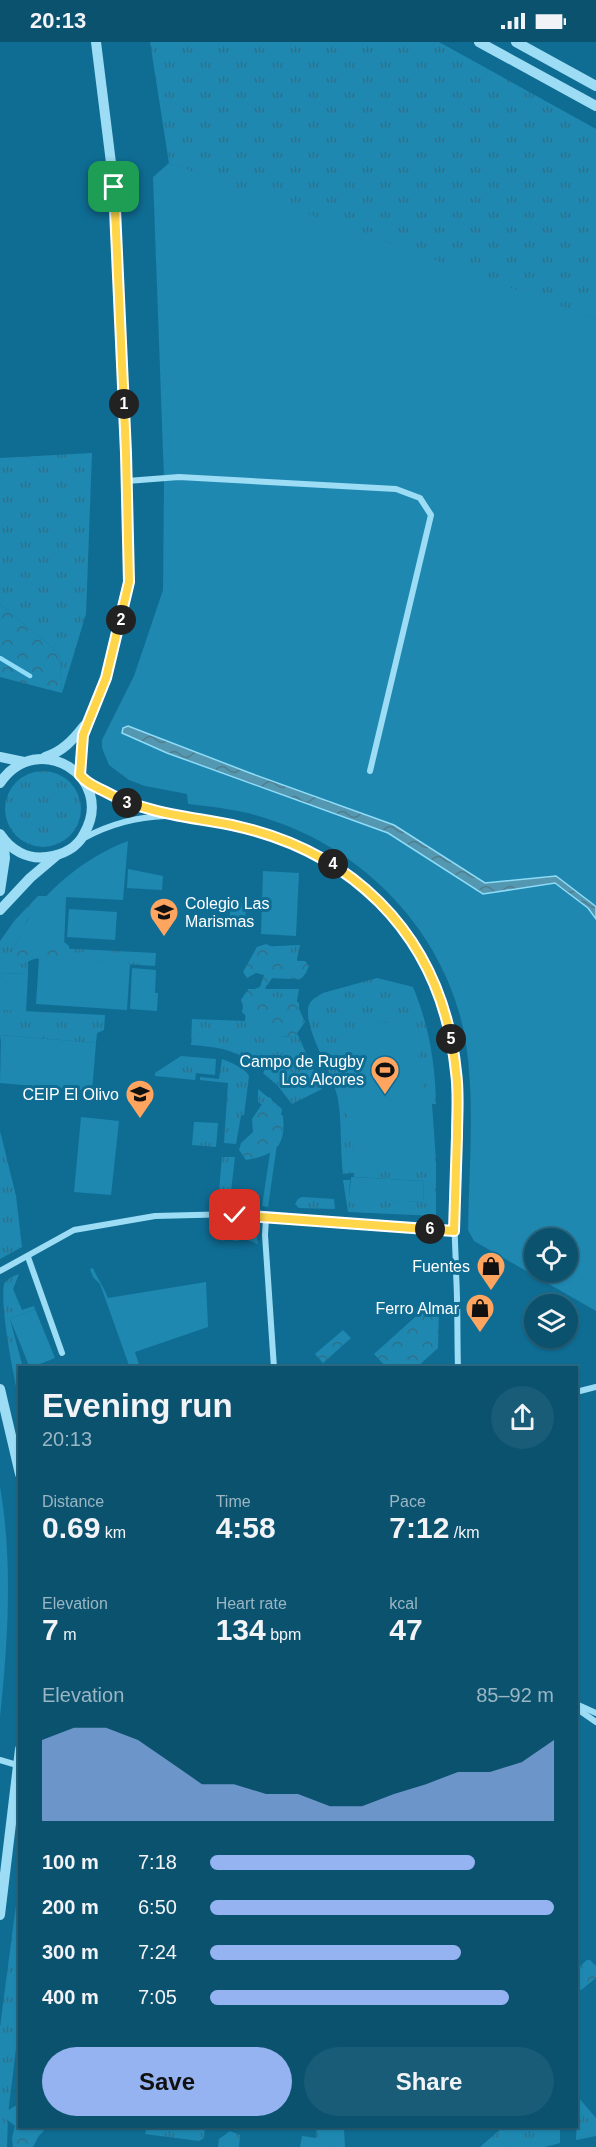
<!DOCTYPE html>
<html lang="en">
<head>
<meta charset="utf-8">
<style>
  body { margin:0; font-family:Helvetica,sans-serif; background:#195c77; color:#f1f3f6; height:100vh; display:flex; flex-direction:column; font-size:22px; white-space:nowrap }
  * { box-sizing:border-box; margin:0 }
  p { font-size:20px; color:#9ab6c3 }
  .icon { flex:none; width:33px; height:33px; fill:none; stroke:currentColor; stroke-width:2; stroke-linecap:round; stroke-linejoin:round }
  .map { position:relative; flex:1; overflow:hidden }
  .panel { position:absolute; left:18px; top:1324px; width:560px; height:762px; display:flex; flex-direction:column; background:#0b526f; border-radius:0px; box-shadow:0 2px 4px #0004,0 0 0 2px #2b6982 }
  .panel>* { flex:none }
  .tools { position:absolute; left:524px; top:1186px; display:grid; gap:12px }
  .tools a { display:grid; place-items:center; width:54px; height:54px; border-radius:50%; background:#0b526f; box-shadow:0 2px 4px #0004,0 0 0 2px #2b6982; font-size:30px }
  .pin { position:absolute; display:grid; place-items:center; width:51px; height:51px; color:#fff; margin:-26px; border-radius:12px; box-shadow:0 3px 9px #0006 }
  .km { position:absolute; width:30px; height:30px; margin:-15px; border-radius:50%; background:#222; color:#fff; font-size:16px; line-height:30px; text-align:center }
  .round { display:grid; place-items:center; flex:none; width:63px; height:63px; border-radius:32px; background:#195c77 }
  .head { display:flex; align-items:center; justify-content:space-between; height:102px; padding:0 24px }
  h1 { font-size:33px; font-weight:800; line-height:45px }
  .stats { display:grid; grid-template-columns:repeat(3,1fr); gap:9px; height:102px; padding:6px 24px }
  .stats div { display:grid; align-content:center }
  .stats b { font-size:30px; font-weight:800 }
  .stats small { font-size:16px; font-weight:400 }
  .stats p { font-size:16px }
  .chart { height:168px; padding:12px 24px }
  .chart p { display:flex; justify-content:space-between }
  .chart svg { width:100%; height:108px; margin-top:6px; fill:#95b2f1; opacity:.7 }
  .action { display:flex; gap:12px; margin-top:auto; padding:12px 24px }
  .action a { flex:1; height:69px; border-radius:36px; background:#95b2f1; color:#111; font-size:24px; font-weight:800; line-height:69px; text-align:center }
  .action a+a { background:#195c77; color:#f1f3f6 }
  ul { padding:0 24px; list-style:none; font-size:20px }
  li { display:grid; grid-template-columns:96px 72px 1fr; align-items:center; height:45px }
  li i { height:15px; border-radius:8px; background:#95b2f1 }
  .status { display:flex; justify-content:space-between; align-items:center; height:42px; padding:0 30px; background:#0b526f; direction:ltr }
  .status svg { height:16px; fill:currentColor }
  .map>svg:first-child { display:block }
  .grass { fill:url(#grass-tufts) }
  .forest { fill:url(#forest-crowns) }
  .green { fill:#1e88b1; fill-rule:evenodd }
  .water { fill:url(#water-waves); stroke:#8edcf8; stroke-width:1.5 }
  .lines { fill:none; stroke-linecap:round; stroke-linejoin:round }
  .stream { stroke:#8edcf8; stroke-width:4.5 }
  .minor { stroke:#9cdcf4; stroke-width:6 }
  .tertiary { stroke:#9cdcf4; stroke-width:10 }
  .route-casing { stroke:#fff; stroke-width:12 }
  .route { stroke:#ffd54a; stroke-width:8 }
  .labels { text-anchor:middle; stroke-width:6; stroke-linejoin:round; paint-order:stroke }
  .poi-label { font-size:16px; fill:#fff; stroke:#0f6d94; text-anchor:end }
</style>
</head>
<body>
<div class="status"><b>20:13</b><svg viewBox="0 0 49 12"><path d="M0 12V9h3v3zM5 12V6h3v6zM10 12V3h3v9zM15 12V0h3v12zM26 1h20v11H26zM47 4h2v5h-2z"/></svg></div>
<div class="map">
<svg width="596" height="2105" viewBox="0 0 596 2105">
  <defs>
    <pattern id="grass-tufts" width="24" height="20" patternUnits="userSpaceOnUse" patternTransform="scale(1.5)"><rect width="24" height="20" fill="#1e88b1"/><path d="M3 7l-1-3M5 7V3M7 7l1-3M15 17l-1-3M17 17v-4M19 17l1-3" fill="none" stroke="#307089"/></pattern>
    <pattern id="forest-crowns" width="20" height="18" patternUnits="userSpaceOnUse" patternTransform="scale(1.5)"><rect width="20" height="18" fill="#1e88b1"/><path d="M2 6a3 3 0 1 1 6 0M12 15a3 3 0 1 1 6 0" fill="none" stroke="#307089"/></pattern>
    <pattern id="water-waves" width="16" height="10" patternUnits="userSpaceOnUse" patternTransform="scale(1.5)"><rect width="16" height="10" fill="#5497b1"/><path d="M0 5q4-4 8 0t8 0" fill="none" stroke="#517d8e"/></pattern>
  </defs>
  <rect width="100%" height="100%" fill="#0f6d94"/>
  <g class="grass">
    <path d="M150,0H439L596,87V277L389,209L169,121Z"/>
    <path d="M92,411L86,572L62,651L59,611L0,562V416Z"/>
    <circle cx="43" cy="767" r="38"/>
    <path d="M38,854H48L27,878L15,904L156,911L155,924L28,916V932L3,931L0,936V899L15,878Z"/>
    <path d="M300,903L293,937L269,936L257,905Z"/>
    <path d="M377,936L413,945C429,984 435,1020 436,1062H432L436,1119V1174L348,1170L343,1138H350L349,1156L423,1160L424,1139L354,1135L353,1131L343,1132C340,1107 342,1081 338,1057C333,1031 306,991 308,968C308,959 316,955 323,951Z"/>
    <path d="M248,947H299L293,982L267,984L273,985L281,995L295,994L297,991L322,1047L292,1062L277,1043L263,1031L268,1021L260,1017L255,1027C238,1006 216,1005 191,1003L192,977L245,979Z"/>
    <path d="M0,968L105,973L104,988L97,991L96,1001L1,993L0,1000Z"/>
    <path d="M181,1014L216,1017L215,1033L196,1031L195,1038L155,1034V1031Z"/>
    <path d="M222,1017C231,1021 244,1025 249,1034L244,1073L241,1074L236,1102L224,1101L228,1041L200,1038V1035L219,1037Z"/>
    <path d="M258,1047L282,1067L268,1165L262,1164L276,1072L258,1060Z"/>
    <path d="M194,1080L218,1081L216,1105L192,1103Z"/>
    <path d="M0,1089L16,1154L22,1205L0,1217Z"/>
    <path d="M222,1115H235L231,1149H219Z"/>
    <path d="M302,1155L334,1157L335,1167L299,1166L295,1162L298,1157Z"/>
    <path d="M19,1232L13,1247L22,1268L34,1264L35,1267L10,1277L23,1326H20L19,1358C13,1332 0,1264 4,1242C7,1237 13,1234 19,1232Z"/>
    <path d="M19,1840V1982L8,2072L7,2105H0V1985Z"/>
    <path d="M578,2055L596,2076V2094L576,2098Z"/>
    <path d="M147,2085H205L204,2096L199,2099L145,2092Z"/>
    <path d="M317,2085L344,2086L345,2105H300L302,2094L316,2096Z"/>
    <path d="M503,2085H560V2101L545,2105H480Z"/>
    <path d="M230,2089L240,2093L239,2105H218L219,2097Z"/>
  </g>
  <g class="forest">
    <path d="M0,562L59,611L62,651L0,635Z"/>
    <path d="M24,885L64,900L69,904L71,924L63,922L58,914C40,908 19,930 8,920Z"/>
    <path d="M266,902C282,908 286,920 305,919L309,924C299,950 292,930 275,932L265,946L270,950L272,955H277L286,958L292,956L299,961V967L305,980L295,994L274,995L271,990L272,985C265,983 260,986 253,984L252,977L248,976L242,970L243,964L241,958L246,950L260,945L264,933L256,931L247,936L243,930L257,905Z"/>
    <path d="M267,1055L271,1056L275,1067L283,1074C286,1105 275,1113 246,1118L239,1108L241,1101L253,1090L252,1077Z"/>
    <path d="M226,1178L255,1182L258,1202L243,1196L237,1199L226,1197L223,1199L218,1191Z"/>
    <path d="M433,1259L439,1264L438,1306L416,1326H387L374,1312Z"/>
    <path d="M343,1288L351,1296L323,1321L315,1312Z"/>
    <path d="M587,1918H590L596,1924V1936L581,1948H579L576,1945V1928Z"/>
    <path d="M17,2063L19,2065L20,2085H47L38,2095L33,2105H13L12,2096L15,2084L4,2075L5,2070Z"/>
  </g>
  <g class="green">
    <path d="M169,121L596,277V1269L474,1199L468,1188C469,1127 475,1062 466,1001C449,896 369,809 268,777C242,768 215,765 188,762L187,752L145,744L129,738L109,723L102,706V698L134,634L163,548L164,437L153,135ZM534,1197H567V1230H534Z"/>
    <path d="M128,799L123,858L66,855L64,906L15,904C19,896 22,886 27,879C49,844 90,813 128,799Z"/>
    <path d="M128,827L163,834L162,848L127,846Z"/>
    <path d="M263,829L299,831L296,894L261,892Z"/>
    <path d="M231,861H246L245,885L229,884Z"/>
    <path d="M69,867L117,870L115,898L67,895Z"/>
    <path d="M39,916L130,922L127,968L36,962Z"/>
    <path d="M132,926L156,928L155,951H158L157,969L130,967Z"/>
    <path d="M3,931L28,932L26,970L0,968V936Z"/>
    <path d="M413,977L433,1118L356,1130L336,988Z"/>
    <path d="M1,993L96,1001L92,1049L0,1041Z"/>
    <path d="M81,1075L119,1079L111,1153L74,1150Z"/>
    <path d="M351,1135L424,1139L423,1160L349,1157Z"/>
    <path d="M93,1226C97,1236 104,1245 108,1256L206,1240L208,1285L135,1310L140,1326H130L100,1242L93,1235L90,1227Z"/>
    <path d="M35,1267L55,1316L30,1326L10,1277Z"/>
    <path d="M0,1444C13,1521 8,1598 0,1675Z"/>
  </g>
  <path class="water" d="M128,684L250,731L394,783L485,841L556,834L594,863L596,865V877L588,866L555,841L483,852L388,791L167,711L122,691L123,686Z"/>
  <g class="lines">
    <path class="stream" d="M0,616L30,634"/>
    <g class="minor">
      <path d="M127,439L179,435L396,447L420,456L431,473L370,729"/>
      <path d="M85,739C102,748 119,759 138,765C189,781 242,780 291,801C386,843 448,928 457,1032C461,1079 456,1129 455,1177C454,1195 456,1213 456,1231C458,1263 457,1294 458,1326"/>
      <path d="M84,796C110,782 135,775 165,774"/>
      <path d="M266,1175L265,1193L274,1326"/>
      <path d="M28,1215L62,1311"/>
      <path d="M0,1229L74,1188L155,1174L235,1172L454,1189"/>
      <path d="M576,1350L596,1345"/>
      <path d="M576,1662L596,1671"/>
      <path d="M576,1666L596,1680"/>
      <path d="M0,1718L17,1723"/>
    </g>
    <g class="tertiary">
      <path d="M479,0L596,64"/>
      <path d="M516,0L596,44"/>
      <path d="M0,715L24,720"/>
      <path d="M45,715C62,710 73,698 84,684"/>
      <path d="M80,733L83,693L106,636L129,540L126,411L114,145L96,0"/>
      <path d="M0,741C37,686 117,735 84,792C77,806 62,813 47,815C28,818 10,808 0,792"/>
      <path d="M0,849L5,816L3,796"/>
      <path d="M0,868L30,836L56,814"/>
      <path d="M0,1347L20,1432"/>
      <path d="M0,1873L20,1707"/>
    </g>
  </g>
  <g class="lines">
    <g class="route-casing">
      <path id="route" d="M114,145L126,411L129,540L106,636L83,693L80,733C86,741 94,744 102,748C136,767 172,773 210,779C347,800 442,890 456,1030C459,1051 457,1073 457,1094C456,1125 455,1157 454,1189L235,1173"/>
    </g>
    <use href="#route" class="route"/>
  </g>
  <defs>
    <g id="school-pin" transform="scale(1.5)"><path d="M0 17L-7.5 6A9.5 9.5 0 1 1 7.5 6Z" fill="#ffa55f" stroke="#0f6d94"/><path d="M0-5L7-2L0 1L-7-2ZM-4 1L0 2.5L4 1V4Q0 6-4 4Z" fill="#111"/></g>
    <g id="stadium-pin" transform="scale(1.5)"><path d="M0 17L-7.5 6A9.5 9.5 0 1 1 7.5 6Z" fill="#ffa55f" stroke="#0f6d94"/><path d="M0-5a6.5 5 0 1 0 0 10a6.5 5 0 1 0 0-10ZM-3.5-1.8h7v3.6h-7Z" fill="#111"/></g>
    <g id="shop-pin" transform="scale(1.5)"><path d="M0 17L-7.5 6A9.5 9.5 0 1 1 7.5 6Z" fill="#ffa55f" stroke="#0f6d94"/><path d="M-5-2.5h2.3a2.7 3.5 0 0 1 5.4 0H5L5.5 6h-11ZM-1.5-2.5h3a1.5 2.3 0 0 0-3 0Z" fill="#111"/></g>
  </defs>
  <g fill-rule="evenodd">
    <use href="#school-pin" x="164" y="870"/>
    <use href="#stadium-pin" x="385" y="1028"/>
    <use href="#school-pin" x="140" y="1052"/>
    <use href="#shop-pin" x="491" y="1224"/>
    <use href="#shop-pin" x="480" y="1266"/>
  </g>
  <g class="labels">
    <g class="poi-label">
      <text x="185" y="867" text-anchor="start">Colegio Las<tspan x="185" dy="18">Marismas</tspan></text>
      <text x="364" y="1025">Campo de Rugby<tspan x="364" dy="18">Los Alcores</tspan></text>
      <text x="119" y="1058">CEIP El Olivo</text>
      <text x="470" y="1230">Fuentes</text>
      <text x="459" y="1272">Ferro Almar</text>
    </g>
  </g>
</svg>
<div class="tools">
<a><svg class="icon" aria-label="locate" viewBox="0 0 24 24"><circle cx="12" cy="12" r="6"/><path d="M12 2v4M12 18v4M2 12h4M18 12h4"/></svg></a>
<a><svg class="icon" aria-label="layers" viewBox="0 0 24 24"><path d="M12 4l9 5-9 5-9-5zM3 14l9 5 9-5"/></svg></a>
</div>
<div class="pin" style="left:114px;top:145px;background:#1e9e55"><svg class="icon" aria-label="arrive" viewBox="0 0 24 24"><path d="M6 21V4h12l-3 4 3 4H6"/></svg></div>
<div class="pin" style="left:235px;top:1173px;background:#d93025"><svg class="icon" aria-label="check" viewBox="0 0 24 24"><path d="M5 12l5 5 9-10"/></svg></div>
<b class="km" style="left:124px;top:362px">1</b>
<b class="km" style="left:121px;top:578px">2</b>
<b class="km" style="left:127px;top:761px">3</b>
<b class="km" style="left:333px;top:822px">4</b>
<b class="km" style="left:451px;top:997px">5</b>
<b class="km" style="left:430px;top:1187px">6</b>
<section class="panel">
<div class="head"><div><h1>Evening run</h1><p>20:13</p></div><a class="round"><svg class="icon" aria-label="share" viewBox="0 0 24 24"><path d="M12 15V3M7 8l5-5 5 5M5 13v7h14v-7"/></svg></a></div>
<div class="stats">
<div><p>Distance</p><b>0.69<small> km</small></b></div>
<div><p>Time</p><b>4:58</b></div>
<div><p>Pace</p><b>7:12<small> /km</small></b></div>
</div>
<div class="stats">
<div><p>Elevation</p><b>7<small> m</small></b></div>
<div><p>Heart rate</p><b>134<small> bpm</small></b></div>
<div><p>kcal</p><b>47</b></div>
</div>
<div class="chart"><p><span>Elevation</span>85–92 m</p>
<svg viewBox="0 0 160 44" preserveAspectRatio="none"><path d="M0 44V11L10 6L20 6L30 11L40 20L50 29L60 29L70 33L80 33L90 38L100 38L110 33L120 29L130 24L140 24L150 20L160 11V44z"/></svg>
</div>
<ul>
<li><b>100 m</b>7:18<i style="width:77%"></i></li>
<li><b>200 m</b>6:50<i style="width:100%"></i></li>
<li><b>300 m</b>7:24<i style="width:73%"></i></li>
<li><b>400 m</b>7:05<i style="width:87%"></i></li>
</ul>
<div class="action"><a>Save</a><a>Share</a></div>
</section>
</div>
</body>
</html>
